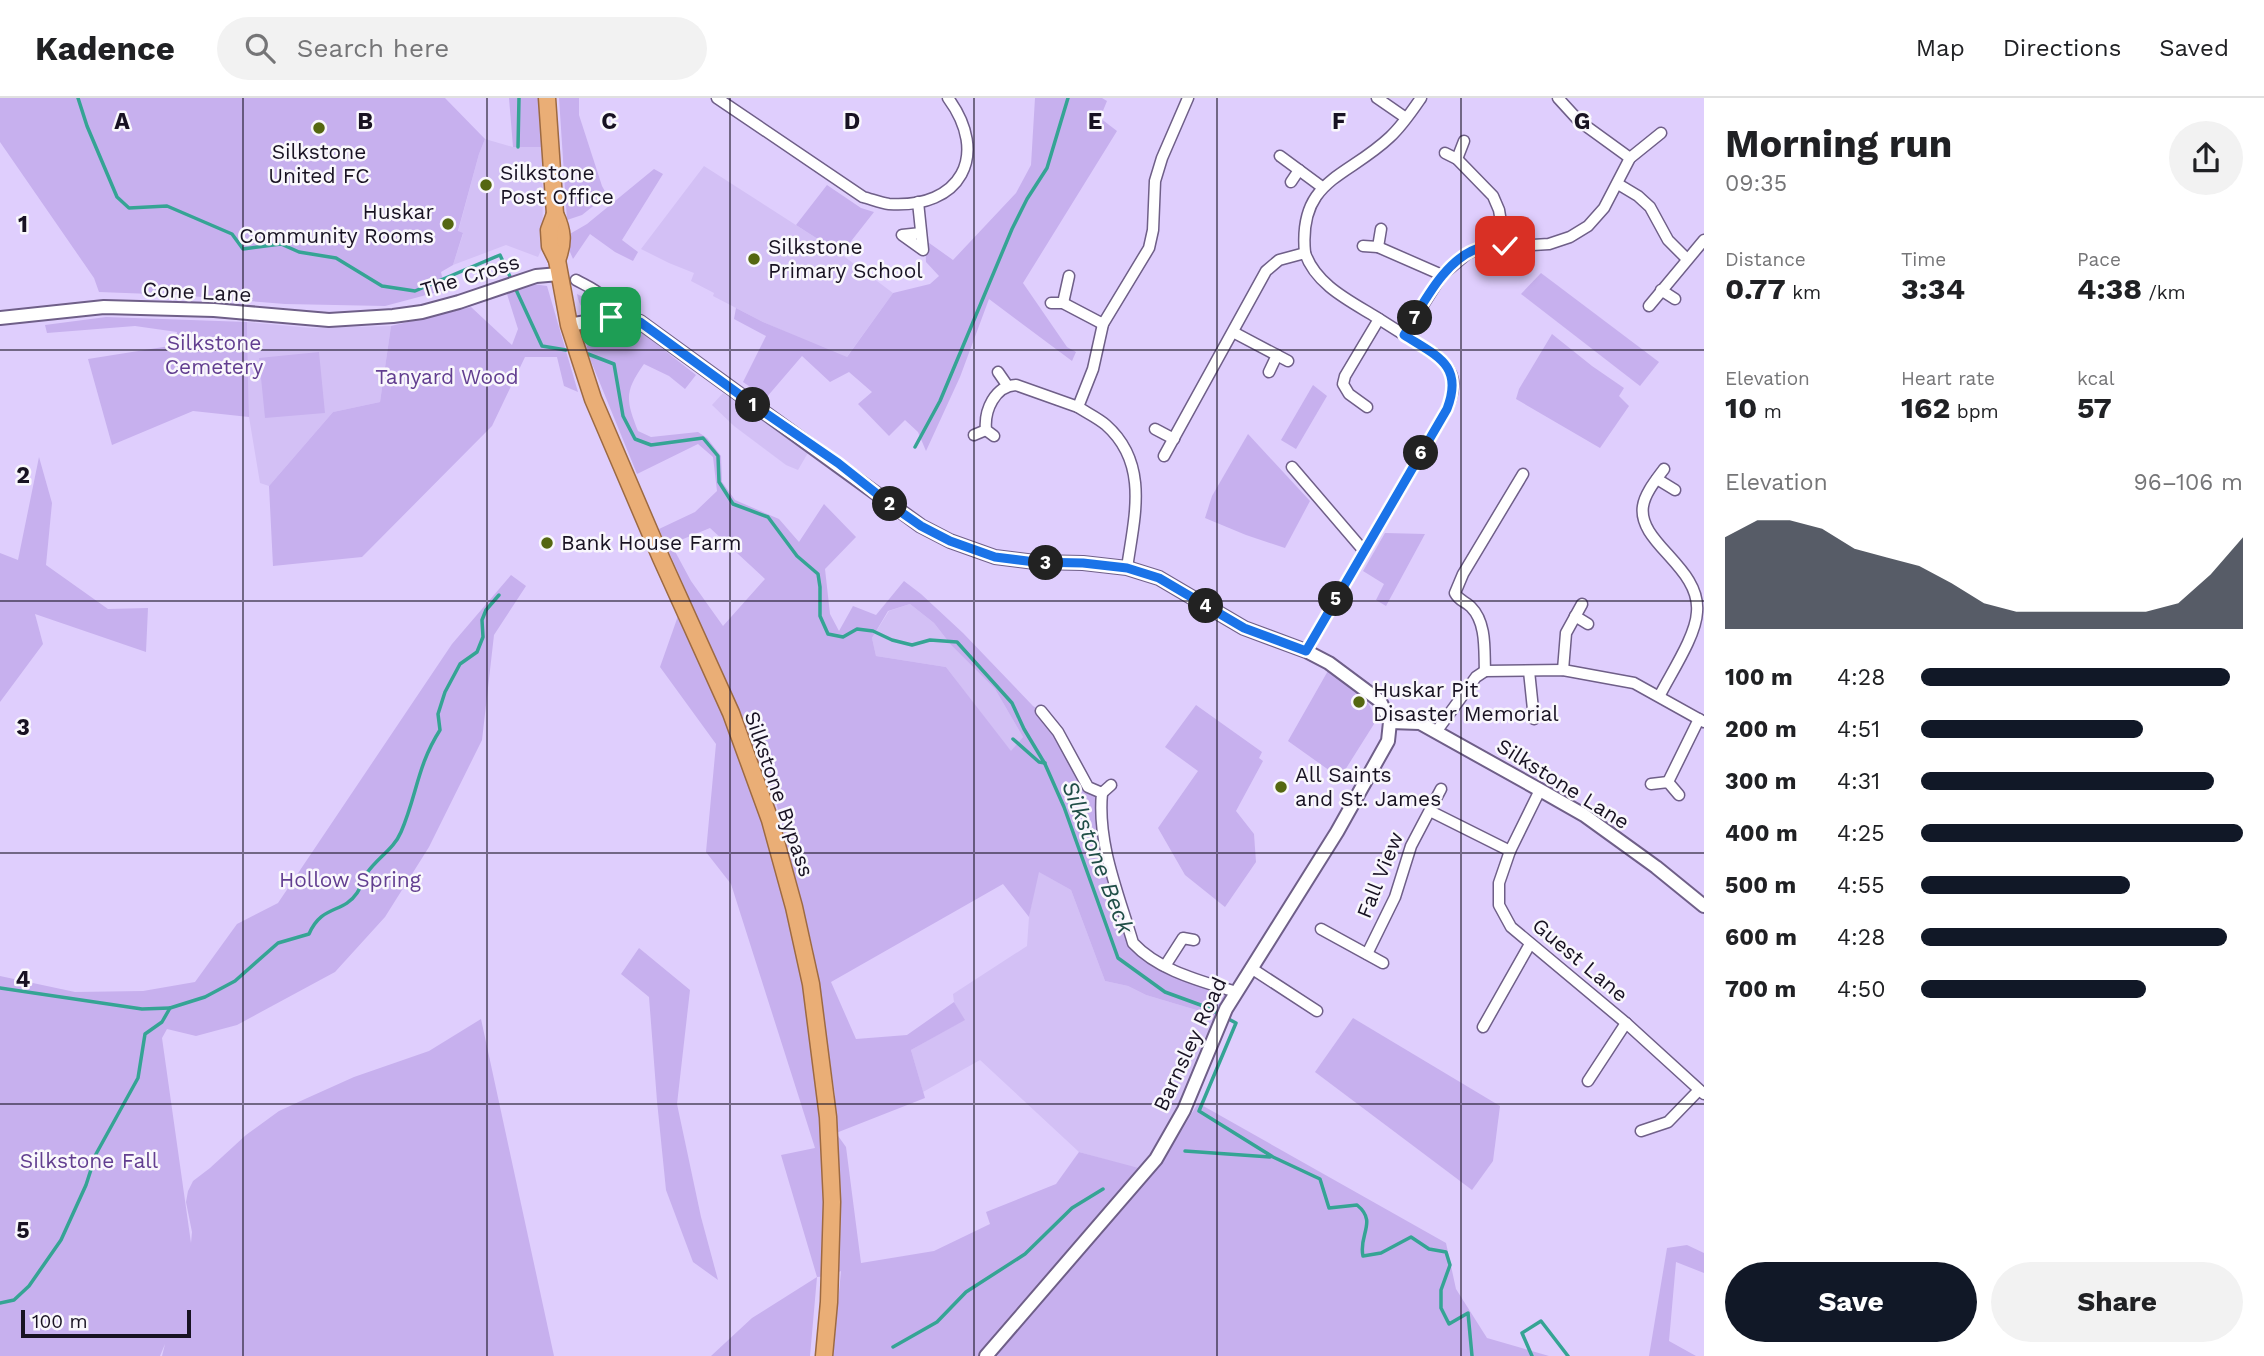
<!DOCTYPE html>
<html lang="en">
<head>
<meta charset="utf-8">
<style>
  body { margin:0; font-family:"Work Sans",sans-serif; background:#f2f2f2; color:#202124; height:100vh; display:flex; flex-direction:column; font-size:26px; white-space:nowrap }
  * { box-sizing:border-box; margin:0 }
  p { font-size:23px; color:#757577 }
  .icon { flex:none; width:38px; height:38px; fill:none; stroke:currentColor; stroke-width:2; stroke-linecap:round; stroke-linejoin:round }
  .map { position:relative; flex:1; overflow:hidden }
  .drawer { display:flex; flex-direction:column; background:#fff; width:560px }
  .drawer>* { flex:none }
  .scale { position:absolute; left:21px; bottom:18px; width:170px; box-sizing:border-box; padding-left:7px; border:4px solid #181222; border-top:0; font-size:19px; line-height:24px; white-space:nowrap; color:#181222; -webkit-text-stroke:5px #f9f7fc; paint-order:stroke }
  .pin { position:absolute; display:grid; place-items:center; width:60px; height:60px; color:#fff; margin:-30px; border-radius:14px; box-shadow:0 4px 10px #0006 }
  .km { position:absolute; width:35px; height:35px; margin:-18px; border-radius:50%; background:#222; color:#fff; font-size:19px; line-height:35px; text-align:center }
  .round { display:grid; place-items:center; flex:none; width:74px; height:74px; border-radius:37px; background:#f2f2f2 }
  .overview { display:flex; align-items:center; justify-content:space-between; height:119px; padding:0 21px }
  h1 { font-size:38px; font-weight:700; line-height:52px }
  .metrics { display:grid; grid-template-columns:repeat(3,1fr); gap:10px; height:119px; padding:7px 21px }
  .metrics div { display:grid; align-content:center }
  .metrics b { font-size:30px; font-weight:700 }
  .metrics small { font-size:19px; font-weight:400 }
  .metrics p { font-size:19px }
  .chart { height:196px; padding:14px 21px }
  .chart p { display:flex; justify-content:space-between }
  .chart svg { width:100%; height:126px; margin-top:7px; fill:#111827; opacity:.7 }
  .button { display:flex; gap:14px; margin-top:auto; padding:14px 21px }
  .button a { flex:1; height:80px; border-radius:42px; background:#111827; color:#fff; font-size:28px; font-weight:700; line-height:80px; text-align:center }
  .button a+a { background:#f2f2f2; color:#202124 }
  ul { padding:0 21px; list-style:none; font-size:23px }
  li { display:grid; grid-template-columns:112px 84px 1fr; align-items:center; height:52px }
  li i { height:18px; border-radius:9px; background:#111827 }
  header { display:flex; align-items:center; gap:42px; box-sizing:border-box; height:98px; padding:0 35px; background:#fff; border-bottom:2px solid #e0e0e0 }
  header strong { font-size:33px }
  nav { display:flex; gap:38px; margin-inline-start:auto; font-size:24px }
  .search { width:490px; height:63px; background:#f2f2f2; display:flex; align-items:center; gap:18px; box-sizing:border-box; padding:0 24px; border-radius:38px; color:#757577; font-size:26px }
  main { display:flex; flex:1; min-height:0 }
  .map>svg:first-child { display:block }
  .built { fill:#d3c0f5 }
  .green { fill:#c7b0ee; fill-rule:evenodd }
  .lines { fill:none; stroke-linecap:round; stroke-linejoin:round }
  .stream { stroke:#35a494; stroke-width:3.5 }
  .minor-casing { stroke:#6f5f88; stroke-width:13 }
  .tertiary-casing { stroke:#6f5f88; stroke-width:16 }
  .trunk-casing { stroke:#9d6a42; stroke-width:19 }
  .minor { stroke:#fff; stroke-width:10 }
  .tertiary { stroke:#fff; stroke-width:12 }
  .trunk { stroke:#eaae76; stroke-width:16 }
  .route-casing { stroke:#fff; stroke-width:14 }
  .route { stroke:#1a73e8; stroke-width:9 }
  .grid { fill:none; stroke:#181222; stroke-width:2; stroke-opacity:0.55 }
  .poi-dot { fill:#556711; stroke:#f9f7fc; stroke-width:2.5 }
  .labels { text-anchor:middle; stroke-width:5; stroke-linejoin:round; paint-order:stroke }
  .poi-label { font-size:21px; fill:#181222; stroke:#f9f7fc; text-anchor:start }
  .street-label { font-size:21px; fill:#181222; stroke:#f9f7fc }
  .park-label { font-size:21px; fill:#623e90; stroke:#f9f7fc }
  .water-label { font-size:23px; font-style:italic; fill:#204e47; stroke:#f9f7fc }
  .grid-label { font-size:23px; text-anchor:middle; font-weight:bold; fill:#181222; stroke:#f9f7fc; stroke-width:5; stroke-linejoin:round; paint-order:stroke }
</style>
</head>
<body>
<header>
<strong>Kadence</strong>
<div class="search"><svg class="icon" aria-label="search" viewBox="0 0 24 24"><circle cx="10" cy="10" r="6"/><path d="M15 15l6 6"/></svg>Search here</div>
<nav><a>Map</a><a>Directions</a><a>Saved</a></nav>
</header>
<main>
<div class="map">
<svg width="1704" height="1258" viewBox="0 0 1704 1258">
  <rect width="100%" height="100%" fill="#dfcefd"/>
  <g class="built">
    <path d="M485,41L513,49H542L543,148L538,159L506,147L453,167L463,136L458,134L479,56Z"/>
    <path d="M704,68L841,156L893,195L846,260L763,224L713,198L714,195L691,183L694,175L669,165L641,151Z"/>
    <path d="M247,224L311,230L391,228L380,304L333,314L269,388L260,385L249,319Z"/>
    <path d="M723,295L809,353L798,372L786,367L734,328L712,307Z"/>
    <path d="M910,506L934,525L951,547L995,591L1023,639L1011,654L946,569L876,558L872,540L889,513Z"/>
    <path d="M1038,773L1071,792L1105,883L1128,888L1146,897L1203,914L1218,927L1198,979L1146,1073L1079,1054L980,962L923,994L911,952L964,922L954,904L953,896L1027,848L1029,819Z"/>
  </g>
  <g class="green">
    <path d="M0,0H445L485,41L479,56L458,133L463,135L453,167L441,174L445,192L385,208L285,206L178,197L99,194L94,180L0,44Z"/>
    <path d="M509,0H540L542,49H513Z"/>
    <path d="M559,0H579V17L602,88L607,97L582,117L567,122Z"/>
    <path d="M1035,0H1102L1107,3L1100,20L1117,33L1023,185L1067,249L1076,254L1072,263L989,201L960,279L926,353L918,334L905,322L889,338L858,306L872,294L849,274L830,284L802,258L766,300L743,284L766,238L734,221L736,210L763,224L847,259L893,195L930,186L939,178L926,164L925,142L953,162L1016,95L1031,67Z"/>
    <path d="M654,71L663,76L622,142L638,154L633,163L615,154L590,136L573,161L570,154L568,137L587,126Z"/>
    <path d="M827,87L861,110L874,114L841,156L796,127Z"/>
    <path d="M1541,175L1659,264L1640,288L1521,196Z"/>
    <path d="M533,186L547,188L578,294L564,288L557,259H525L492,328L362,459L273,468L269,388L333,314L380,304L391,228L471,209L512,247L518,231L507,196Z"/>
    <path d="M577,196L581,198L587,196L600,204V213C586,219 579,209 577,196Z"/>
    <path d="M106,219L247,224L249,319L193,313L112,347L88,261L176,247L177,234L135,228L47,235L45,227Z"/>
    <path d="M622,229L640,233L696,277L685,291L669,278L644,266C624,294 626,302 638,333L651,339L698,334L707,340L721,358L722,384L735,402L779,421L799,444L824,406L856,439L825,471L830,516L839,533L853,508L876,517L904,483L921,496L963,535L1033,608L1041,613L1088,689L1102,695L1100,715L1133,845L1141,854L1236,894L1218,927L1203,914L1146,897L1128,888L1105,883L1071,792L1039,774L1029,819L1003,786L831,884L856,941L907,937L954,904L965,922L911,952L925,1000L836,1035L846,1049L861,1165L934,1153L990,1126L986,1114L1056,1086L1079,1054L1146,1072L1158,1071L1198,1005L1446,1145L1456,1191L1487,1240L1549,1258H833L841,1173L830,1178L817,1179L810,1258H711L752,1220L817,1179L781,1057L815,1050L731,786L706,754L716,646L660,569L678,518L683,520C712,587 742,653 765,722C798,823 814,929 835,1033V997L813,851L773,692L659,431L695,414L717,393L713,359L698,346L637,376L586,251C593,232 604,232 622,229ZM710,430L765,481L723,528L691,483L671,446ZM910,506L934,525L951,547L995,591L1023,639L1011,653L946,569L876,558L872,540L888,513Z"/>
    <path d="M1552,236L1592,268L1624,290L1619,298L1629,308L1600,350L1516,301L1519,291Z"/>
    <path d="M319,254L325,315L265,320L259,260Z"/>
    <path d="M1313,287L1327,298L1296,351L1281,342Z"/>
    <path d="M1248,336L1310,403L1285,450L1246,437L1205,420L1212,398Z"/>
    <path d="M39,359L52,405L46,467L108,511L148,510L146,554L35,516L43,546L0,604V455L18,462Z"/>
    <path d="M1385,435L1425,436L1386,508L1376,502L1384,486L1363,473Z"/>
    <path d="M511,477L526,488L494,537L482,642L429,749L385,819L335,874L237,927L196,938L167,931L162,940L191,1145L192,1134L186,1104L188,1093L193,1083L210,1070L246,1037L279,1013L305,1001L354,979L429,953L481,921L554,1258H162L165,1246L160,1258H0V878L75,894L143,893L195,884L237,826L278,805L452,546Z"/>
    <path d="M1329,571C1345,583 1377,602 1374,626L1340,680L1288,643Z"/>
    <path d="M1196,607L1262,654L1259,660L1263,663L1236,713L1254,736L1256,764L1225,809L1185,777L1158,730L1198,673L1165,649Z"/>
    <path d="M639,850L690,892L677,1006L701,1119L718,1182L693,1164L666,1092L657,1003L649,899L621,876Z"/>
    <path d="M1353,920L1500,1008L1493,1063L1472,1092L1315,974Z"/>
    <path d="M1687,1147L1704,1155V1175L1676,1164L1669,1243L1696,1258H1649L1667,1150Z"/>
  </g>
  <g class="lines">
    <g class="stream">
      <path d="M78,0L87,28L117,99L129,110L167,108L232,136L243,151L281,146L299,154L336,160L382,188L415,193L500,157L542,248L566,252"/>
      <path d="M518,49L519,0"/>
      <path d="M588,256L614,266L623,318L635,341L651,347L703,340L718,358L719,384L733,406L768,419L797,458L818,476L820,489V518L828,536L843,539L857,531L873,533L892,542L912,547L930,542L957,544L1012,605L1024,631L1045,666L1064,709L1118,860L1165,894L1206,909L1236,925L1199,1013L1273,1059L1320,1081L1329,1110L1357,1107C1378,1124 1358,1137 1363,1158L1381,1155L1411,1139L1429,1151L1446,1154L1450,1167L1441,1192V1210L1449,1226L1468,1215L1472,1258"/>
      <path d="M915,349L940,303L1012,131L1027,101L1047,70L1068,0"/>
      <path d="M1013,641L1039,664L1045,665"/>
      <path d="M0,890L142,911L170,910"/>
      <path d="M1185,1053L1270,1059"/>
      <path d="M0,1205L14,1202L29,1188L61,1142L86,1087L96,1056L138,980L145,936L162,924L170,910L205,899L235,883L278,845L309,836C322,806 343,816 357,795C361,789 363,781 367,775C377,760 394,751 401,734C417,697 417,668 440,632L438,616L445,594L460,566L477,554L483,539L482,522L486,512L499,497"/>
      <path d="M893,1249L937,1224L966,1194L1025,1156L1072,1110L1103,1091"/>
      <path d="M1532,1258L1522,1235L1541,1223L1568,1258"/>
    </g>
    <g class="minor-casing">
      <g id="minor">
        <path d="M717,0L863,99C871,101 881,105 889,106C961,111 990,57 948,0"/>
        <path d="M1377,0L1406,20"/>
        <path d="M1558,0L1579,23L1630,60"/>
        <path d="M1445,55L1457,61L1493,98L1499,112L1505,148"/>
        <path d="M1280,58L1322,89"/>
        <path d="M1457,61L1464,43"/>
        <path d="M1291,84L1299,72"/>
        <path d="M1618,86L1638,98L1650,109L1668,142L1687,161"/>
        <path d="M918,104L923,152L902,137L921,135"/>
        <path d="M1363,148L1378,149L1442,177"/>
        <path d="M1378,149L1381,131"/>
        <path d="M1305,155C1298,81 1347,80 1390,39C1402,28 1412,13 1421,0"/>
        <path d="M576,182C594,192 609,196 611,219"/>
        <path d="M1661,192L1675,201"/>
        <path d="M1051,205H1063L1103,226"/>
        <path d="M1063,205L1069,178"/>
        <path d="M1649,208L1704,142"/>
        <path d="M1233,234L1288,263"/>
        <path d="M1404,237L1442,177L1468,155L1483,150L1549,146L1570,139L1588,128L1604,110L1630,60L1661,35"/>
        <path d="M998,274L1007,287"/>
        <path d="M1269,274L1277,257"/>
        <path d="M1367,309L1349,296L1343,286L1345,278L1379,221"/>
        <path d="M1155,331L1174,341"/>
        <path d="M974,337L986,332"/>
        <path d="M994,338L986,332C984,312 995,288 1016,287L1078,309"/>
        <path d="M1164,358L1266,173L1279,162L1305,155C1316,187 1350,203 1376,219C1396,232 1416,244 1436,257C1456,275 1457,286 1447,311L1306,553"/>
        <path d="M1292,369L1364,453"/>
        <path d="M1657,381L1675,392"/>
        <path d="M1127,470C1134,420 1150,366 1106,327C1098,320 1087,315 1078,309L1093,271L1103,226L1149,150L1153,132L1155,83L1162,60L1188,0"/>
        <path d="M1575,518L1588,526"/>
        <path d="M1563,572L1566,535L1582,506"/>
        <path d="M1485,573L1563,572L1634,585L1704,624"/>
        <path d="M1485,573C1484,553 1487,525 1471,509C1465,503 1459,503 1455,495L1463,476L1523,376"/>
        <path d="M1529,573L1534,621"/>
        <path d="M1660,597C1671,575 1696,538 1697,514C1701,469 1637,445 1643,408C1645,395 1656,382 1664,371"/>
        <path d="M1041,613L1058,634L1088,689L1102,695C1097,746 1119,797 1133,845C1159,873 1201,883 1236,894"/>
        <path d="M1436,634L1476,579L1485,573"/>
        <path d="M1668,684L1699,621"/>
        <path d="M1651,686L1668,684L1679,697"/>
        <path d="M1540,692L1510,753L1499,785V807L1511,829L1626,925L1704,996"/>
        <path d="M1102,695L1111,687"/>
        <path d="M1430,713L1510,753"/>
        <path d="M1321,831L1383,865"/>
        <path d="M1367,856L1395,799L1411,748L1441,691"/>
        <path d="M1165,868L1183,840L1194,842"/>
        <path d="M1251,870L1317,913"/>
        <path d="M1483,929L1530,846"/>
        <path d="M1588,983L1626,925"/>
        <path d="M1641,1033L1668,1024L1699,992"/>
      </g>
    </g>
    <g class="tertiary-casing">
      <g id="tertiary">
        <path d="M0,220L104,209L214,212L329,222L393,218L422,214L459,204L536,178L559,176"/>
        <path d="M569,227L620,218L640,224L921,428L950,443L995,459L1035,464L1083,465L1127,470L1159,480L1244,530L1306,553L1329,565L1380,603L1390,624L1388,643L1337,734L1226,911L1184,1012L1156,1061L986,1258"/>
        <path d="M1390,624L1420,625L1540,692L1584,717L1656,769L1704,808"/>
      </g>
    </g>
    <g class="trunk-casing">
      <g id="trunk">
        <path d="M547,0L555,116C563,133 564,144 557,162"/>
        <path d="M555,116L549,132L550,148L557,162L569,227L593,301L661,460L731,615L770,722L794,809L811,886L828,1019L832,1104L829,1204L824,1258"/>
      </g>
    </g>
    <use href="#minor" class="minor"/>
    <use href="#tertiary" class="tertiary"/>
    <use href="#trunk" class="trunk"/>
  </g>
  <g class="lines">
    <g class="route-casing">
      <path id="route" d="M611,219L620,218L640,224L758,310L838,365L891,407L921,428L950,443L995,459L1035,464L1083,465L1127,470L1159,480L1244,530L1306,553L1447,311C1464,267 1437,258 1404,237C1422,208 1446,157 1483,149C1490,148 1498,148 1505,148"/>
    </g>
    <use href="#route" class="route"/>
  </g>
  <path class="grid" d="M243,0V1258M487,0V1258M730,0V1258M974,0V1258M1217,0V1258M1461,0V1258M0,252H1704M0,503H1704M0,755H1704M0,1006H1704"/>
  <g class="poi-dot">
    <circle cx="319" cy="30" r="7"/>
    <circle cx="486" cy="87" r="7"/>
    <circle cx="448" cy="126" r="7"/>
    <circle cx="754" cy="161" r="7"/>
    <circle cx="547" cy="445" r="7"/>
    <circle cx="1359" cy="604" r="7"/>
    <circle cx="1281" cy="689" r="7"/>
  </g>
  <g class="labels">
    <g class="poi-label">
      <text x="319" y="61" text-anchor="middle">Silkstone<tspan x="319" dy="24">United FC</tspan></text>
      <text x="500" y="82">Silkstone<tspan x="500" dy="24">Post Office</tspan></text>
      <text x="434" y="121" text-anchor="end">Huskar<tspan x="434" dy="24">Community Rooms</tspan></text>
      <text x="768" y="156">Silkstone<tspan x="768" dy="24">Primary School</tspan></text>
      <text x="561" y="452">Bank House Farm</text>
      <text x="1373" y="599">Huskar Pit<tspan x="1373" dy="24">Disaster Memorial</tspan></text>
      <text x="1295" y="684">All Saints<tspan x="1295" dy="24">and St. James</tspan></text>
    </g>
    <g class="street-label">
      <text transform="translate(470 178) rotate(-17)" y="7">The Cross</text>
      <text transform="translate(197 194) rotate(3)" y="7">Cone Lane</text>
      <text transform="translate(1563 686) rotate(32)" y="7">Silkstone Lane</text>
      <text transform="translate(779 696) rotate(71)" y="7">Silkstone Bypass</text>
      <text transform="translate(1380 777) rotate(-68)" y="7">Fall View</text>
      <text transform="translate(1580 862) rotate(40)" y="7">Guest Lane</text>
      <text transform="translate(1190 946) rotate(-65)" y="7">Barnsley Road</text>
    </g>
    <g class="park-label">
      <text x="214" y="252">Silkstone<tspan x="214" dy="24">Cemetery</tspan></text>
      <text x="447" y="286">Tanyard Wood</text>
      <text x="350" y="789">Hollow Spring</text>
      <text x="89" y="1070">Silkstone Fall</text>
    </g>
    <g class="water-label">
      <text transform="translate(1098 759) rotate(69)" y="8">Silkstone Beck</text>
    </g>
  </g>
  <g class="grid-label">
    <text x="122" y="31">A</text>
    <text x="365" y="31">B</text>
    <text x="609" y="31">C</text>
    <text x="852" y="31">D</text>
    <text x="1095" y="31">E</text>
    <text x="1339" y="31">F</text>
    <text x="1582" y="31">G</text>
    <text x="23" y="134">1</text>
    <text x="23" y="385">2</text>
    <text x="23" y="637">3</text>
    <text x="23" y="889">4</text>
    <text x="23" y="1140">5</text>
  </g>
</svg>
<div class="scale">100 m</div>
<div class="pin" style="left:611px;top:219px;background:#1e9e55"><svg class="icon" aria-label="arrive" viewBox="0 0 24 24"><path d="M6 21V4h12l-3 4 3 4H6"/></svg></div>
<div class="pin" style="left:1505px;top:148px;background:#d93025"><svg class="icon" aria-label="check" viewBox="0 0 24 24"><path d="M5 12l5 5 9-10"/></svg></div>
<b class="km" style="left:753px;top:307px">1</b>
<b class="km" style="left:890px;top:406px">2</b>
<b class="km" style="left:1046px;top:465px">3</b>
<b class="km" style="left:1206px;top:508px">4</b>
<b class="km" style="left:1336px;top:501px">5</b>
<b class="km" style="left:1421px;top:355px">6</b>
<b class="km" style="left:1415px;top:220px">7</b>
</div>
<section class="drawer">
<div class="overview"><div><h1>Morning run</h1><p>09:35</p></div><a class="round"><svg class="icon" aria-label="share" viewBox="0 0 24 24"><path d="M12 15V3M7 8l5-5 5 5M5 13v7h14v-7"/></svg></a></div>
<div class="metrics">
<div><p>Distance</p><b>0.77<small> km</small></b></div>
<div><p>Time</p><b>3:34</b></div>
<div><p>Pace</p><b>4:38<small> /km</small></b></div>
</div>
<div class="metrics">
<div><p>Elevation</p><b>10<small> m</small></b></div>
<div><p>Heart rate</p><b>162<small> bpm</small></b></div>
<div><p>kcal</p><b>57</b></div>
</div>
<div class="chart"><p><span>Elevation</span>96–106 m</p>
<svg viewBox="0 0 160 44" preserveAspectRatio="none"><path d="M0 44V12L10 6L20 6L30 9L40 16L50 19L60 22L70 28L80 35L90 38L100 38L110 38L120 38L130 38L140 35L150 25L160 12V44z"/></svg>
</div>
<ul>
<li><b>100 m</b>4:28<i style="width:96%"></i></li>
<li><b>200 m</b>4:51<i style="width:69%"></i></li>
<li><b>300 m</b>4:31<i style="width:91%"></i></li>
<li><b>400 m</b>4:25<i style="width:100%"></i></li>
<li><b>500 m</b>4:55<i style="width:65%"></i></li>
<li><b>600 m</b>4:28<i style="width:95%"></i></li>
<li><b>700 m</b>4:50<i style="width:70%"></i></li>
</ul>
<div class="button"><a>Save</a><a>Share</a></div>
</section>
</main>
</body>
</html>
